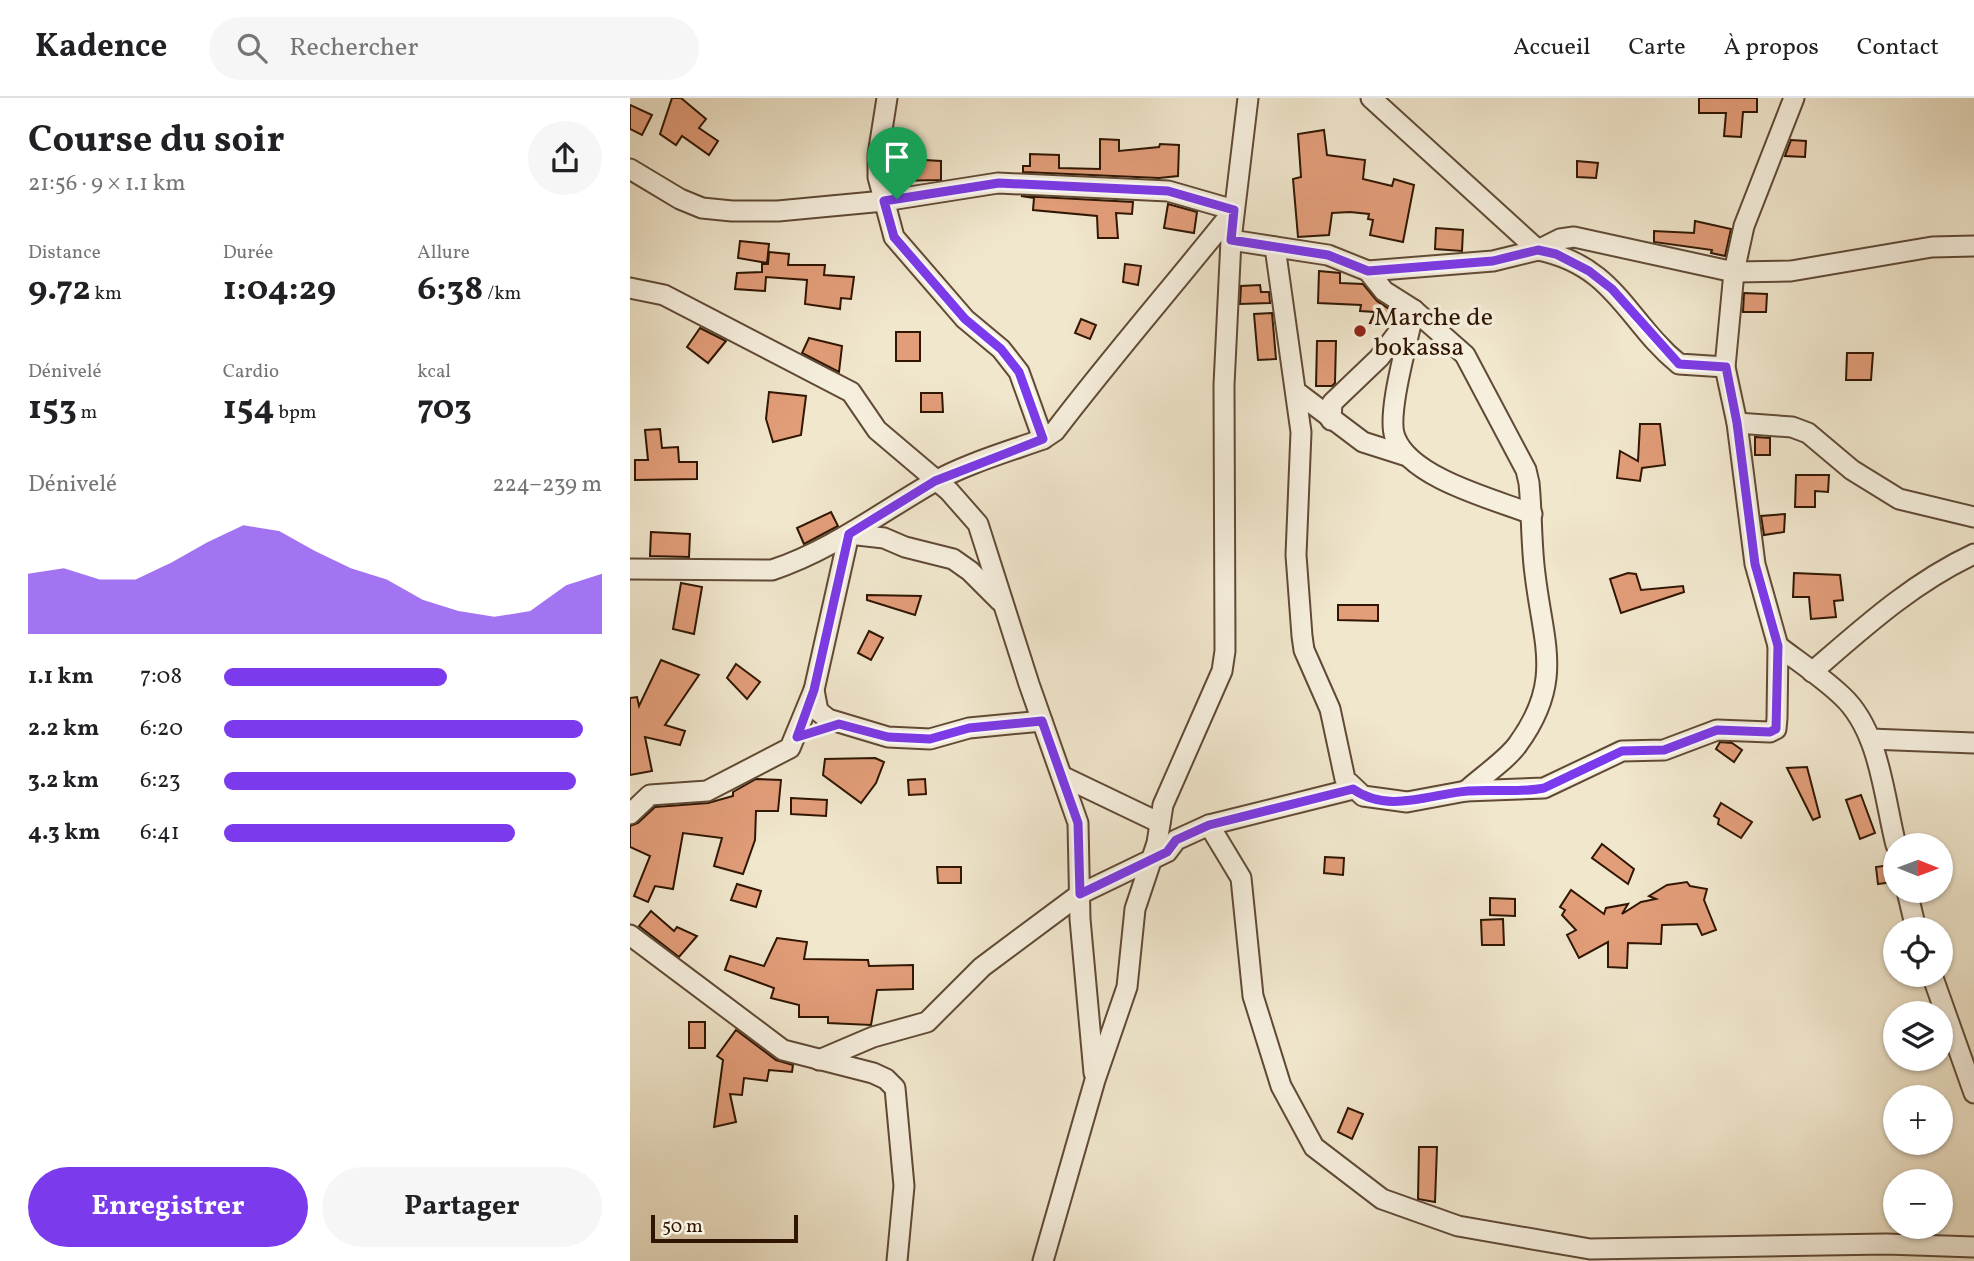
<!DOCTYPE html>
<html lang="fr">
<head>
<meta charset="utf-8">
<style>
  body { margin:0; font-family:Vollkorn,serif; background:#f6f6f6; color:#202124; height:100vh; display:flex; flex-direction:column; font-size:26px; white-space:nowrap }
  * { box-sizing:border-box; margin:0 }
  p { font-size:23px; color:#757577 }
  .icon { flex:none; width:38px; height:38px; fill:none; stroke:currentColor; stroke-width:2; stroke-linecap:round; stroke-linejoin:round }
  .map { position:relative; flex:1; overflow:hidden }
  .drawer { display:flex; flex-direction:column; background:#fff; width:630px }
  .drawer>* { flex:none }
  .needle { width:46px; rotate:91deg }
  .controls { position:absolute; left:1253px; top:735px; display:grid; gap:14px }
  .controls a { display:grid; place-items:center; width:70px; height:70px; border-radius:50%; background:#fff; box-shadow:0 2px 5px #0004; font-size:35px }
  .scale { position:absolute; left:21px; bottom:18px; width:147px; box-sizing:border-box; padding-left:7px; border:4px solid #301602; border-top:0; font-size:19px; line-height:24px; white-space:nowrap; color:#301602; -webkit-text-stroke:5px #f6efde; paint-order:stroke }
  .pin { position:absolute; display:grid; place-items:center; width:60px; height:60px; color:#fff; margin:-72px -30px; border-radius:50% 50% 50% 0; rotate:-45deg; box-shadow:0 0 7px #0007 }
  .pin .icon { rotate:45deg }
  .round { display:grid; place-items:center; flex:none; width:74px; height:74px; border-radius:37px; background:#f6f6f6 }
  .summary { display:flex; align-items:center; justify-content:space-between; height:119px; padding:0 28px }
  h1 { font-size:38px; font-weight:700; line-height:52px }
  .figures { display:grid; grid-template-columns:repeat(3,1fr); gap:10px; height:119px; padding:7px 28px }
  .figures div { display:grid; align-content:center }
  .figures b { font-size:35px; font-weight:700 }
  .figures small { font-size:19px; font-weight:400 }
  .figures p { font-size:19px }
  .chart { height:196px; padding:14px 28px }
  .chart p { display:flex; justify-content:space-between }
  .chart svg { width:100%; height:126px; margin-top:7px; fill:#7c3aed; opacity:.7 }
  .action { display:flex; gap:14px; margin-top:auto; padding:14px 28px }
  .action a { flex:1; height:80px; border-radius:42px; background:#7c3aed; color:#fff; font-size:28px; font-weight:700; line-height:80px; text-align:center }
  .action a+a { background:#f6f6f6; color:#202124 }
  ul { padding:0 28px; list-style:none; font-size:23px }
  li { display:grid; grid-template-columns:112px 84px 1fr; align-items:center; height:52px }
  li i { height:18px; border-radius:9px; background:#7c3aed }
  header { display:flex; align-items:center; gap:42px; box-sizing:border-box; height:98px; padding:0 35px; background:#fff; border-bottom:2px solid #e0e0e0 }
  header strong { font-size:33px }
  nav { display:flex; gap:38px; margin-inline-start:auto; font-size:24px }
  .search { width:490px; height:63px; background:#f6f6f6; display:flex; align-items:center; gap:18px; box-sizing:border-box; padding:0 24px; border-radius:38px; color:#757577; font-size:26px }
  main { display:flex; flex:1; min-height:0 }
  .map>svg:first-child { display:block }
  .building { fill:#e29d79; stroke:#301602; stroke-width:2 }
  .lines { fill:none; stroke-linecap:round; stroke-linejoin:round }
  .minor-casing { stroke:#604a35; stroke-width:23 }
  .minor { stroke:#f6efde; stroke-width:19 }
  .route-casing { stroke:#fff; stroke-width:14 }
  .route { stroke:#7c3aed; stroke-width:9 }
  .poi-dot { fill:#8f2418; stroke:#f6efde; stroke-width:2.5 }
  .labels { text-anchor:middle; stroke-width:7; stroke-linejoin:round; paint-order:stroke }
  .poi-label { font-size:26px; fill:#301602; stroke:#f6efde; text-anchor:start }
</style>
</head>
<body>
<header>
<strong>Kadence</strong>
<div class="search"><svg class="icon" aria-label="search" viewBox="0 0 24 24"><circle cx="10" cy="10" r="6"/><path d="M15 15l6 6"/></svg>Rechercher</div>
<nav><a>Accueil</a><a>Carte</a><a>À propos</a><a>Contact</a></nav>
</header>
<main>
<section class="drawer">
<div class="summary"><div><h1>Course du soir</h1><p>21:56 · 9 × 1.1 km</p></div><a class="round"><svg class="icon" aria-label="share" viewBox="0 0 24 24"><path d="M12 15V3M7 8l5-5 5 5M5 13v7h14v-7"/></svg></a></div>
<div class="figures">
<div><p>Distance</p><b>9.72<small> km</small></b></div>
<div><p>Durée</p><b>1:04:29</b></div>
<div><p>Allure</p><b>6:38<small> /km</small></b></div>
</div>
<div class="figures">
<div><p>Dénivelé</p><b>153<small> m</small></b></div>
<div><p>Cardio</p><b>154<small> bpm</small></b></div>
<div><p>kcal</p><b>703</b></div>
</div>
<div class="chart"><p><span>Dénivelé</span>224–239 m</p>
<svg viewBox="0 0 160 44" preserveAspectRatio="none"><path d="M0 44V23L10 21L20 25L30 25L40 19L50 12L60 6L70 8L80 15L90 21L100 25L110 32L120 36L130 38L140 36L150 27L160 23V44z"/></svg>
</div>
<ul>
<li><b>1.1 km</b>7:08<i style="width:59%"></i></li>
<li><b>2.2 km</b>6:20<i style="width:95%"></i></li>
<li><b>3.2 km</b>6:23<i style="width:93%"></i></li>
<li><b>4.3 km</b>6:41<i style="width:77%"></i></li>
</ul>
<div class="action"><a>Enregistrer</a><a>Partager</a></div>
</section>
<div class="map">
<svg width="1344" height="1163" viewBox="0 0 1344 1163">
  <rect width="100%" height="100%" fill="#f1e7cd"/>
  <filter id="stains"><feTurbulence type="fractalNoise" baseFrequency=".00286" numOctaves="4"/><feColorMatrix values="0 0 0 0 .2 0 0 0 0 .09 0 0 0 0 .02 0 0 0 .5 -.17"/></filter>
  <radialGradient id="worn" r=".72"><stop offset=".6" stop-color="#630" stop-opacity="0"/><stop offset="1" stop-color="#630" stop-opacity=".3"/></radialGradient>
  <g class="building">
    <path d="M42,0H51L76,21L69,30L88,43L79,57L52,38L46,47L30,36Z"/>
    <path d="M1069,0H1127V14H1113L1111,39L1094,38L1096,15H1069Z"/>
    <path d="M0,7L22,17L12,37L0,31Z"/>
    <path d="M694,32L697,57L735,62L733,81L762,88L764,81L784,87L773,144L740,137L743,122L738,121L739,116L720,114L702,115L699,137L668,139L663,81L671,79L668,36Z"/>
    <path d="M470,41L489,42V53L529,49L530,46L549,47L548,78L529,80L393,74V68H400V56L429,57V70L470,71Z"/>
    <path d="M1161,42L1176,43L1175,59L1155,58Z"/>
    <path d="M260,60L311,63V82L262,83Z"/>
    <path d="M947,63L968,65L966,80L947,79Z"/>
    <path d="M391,98L503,104L502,116L486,115L488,140H468L467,118L403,112L404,100Z"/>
    <path d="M538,106L567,114L564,135L534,130Z"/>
    <path d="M1065,123L1101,131L1095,158L1081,155L1082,152L1024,144V133L1064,135Z"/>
    <path d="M806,130L833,132L832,153L805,151Z"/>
    <path d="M110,143L139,146L137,165L108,160Z"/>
    <path d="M139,154L159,156L158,167H195L194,177L224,179L221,201L211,200L210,211L175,206L177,182L136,179L135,193L105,191L107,175L132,174V166H138Z"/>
    <path d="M495,166L511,168L508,187L493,184Z"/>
    <path d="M689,173L710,175V185L733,186L747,203L767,216L759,226L740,225L745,214L730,213L731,207L688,205Z"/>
    <path d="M630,187L631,194H639L640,205L610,206L611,188Z"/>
    <path d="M1114,195L1137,196L1136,214H1113Z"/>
    <path d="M642,215L646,261L628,262L624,216Z"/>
    <path d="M451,221L466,227L460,241L445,235Z"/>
    <path d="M70,230L96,243L78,265L57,249Z"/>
    <rect x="266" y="234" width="24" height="29"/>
    <path d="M179,240L212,248L209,274L172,255Z"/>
    <path d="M687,243H706L705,285L702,288H686Z"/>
    <path d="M1217,255H1243L1241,282H1216Z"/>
    <path d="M139,294L176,298L171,337L143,344L136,321Z"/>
    <path d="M291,295H312L313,314H291Z"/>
    <path d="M1010,326H1030L1035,367L1012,370L1010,383L987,380L990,353L1008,363Z"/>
    <path d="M30,331L32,350L48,349L49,364H67V381L5,382V362H18L15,332Z"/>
    <path d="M1125,339L1140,340V357H1125Z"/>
    <path d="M1166,377H1199L1198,394L1185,393V409H1165Z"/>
    <path d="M201,414L208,428L174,446L167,430Z"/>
    <path d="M1155,416L1154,434L1134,437L1131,418Z"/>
    <path d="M21,434L60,436L59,459L20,458Z"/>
    <path d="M998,475L1006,476L1011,492L1053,488L1054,494L991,515L980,481Z"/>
    <path d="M1164,475L1210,477L1213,502L1204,503L1206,519L1181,521L1179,499H1163Z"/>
    <path d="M51,485L72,489L64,536L43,531Z"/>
    <path d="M237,497L291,498L285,517L237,502Z"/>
    <path d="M708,507H748V523L708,522Z"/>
    <path d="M239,533L253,540L241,562L228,555Z"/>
    <path d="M31,562L69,577L35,627L55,633L50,647L15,639L22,673L0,677V600L7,599L9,608Z"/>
    <path d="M106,566L130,584L117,601L97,580Z"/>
    <path d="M1090,644L1102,645L1112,652L1104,664L1086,651Z"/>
    <path d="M245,660L254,664L246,685L231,705L193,677L195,661Z"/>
    <path d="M1177,669L1190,719L1183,722L1157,670Z"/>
    <path d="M126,681L151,682L148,713H126L125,742L113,776L84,768L92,740L53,735L43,791L25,788L18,804L4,798L20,758L0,749V728L8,725L25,709L78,705L103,698V694Z"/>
    <path d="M295,681L296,696L279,697L278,682Z"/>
    <path d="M1231,697L1245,735L1230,741L1216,702Z"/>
    <path d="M161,700L197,702L196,718L161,716Z"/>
    <path d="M1091,705L1122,724L1111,740L1088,726L1089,721L1084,718Z"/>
    <path d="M972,746L1004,771L998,786L962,760Z"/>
    <path d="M695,759L714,760L713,777L694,775Z"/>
    <path d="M1261,767L1263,784L1248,786L1246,769Z"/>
    <path d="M307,769H331V785H308Z"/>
    <path d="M1057,784L1060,788L1077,791L1074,802L1086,832L1072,837L1067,826L1032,827L1031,846L998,845L997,870L978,869V844L949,860L937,837L946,832L932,817L935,812L930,809L941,792L974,816L976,810L998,806L992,816L1011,804L1026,801L1019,798L1037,787Z"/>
    <path d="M107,786L131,793L126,809L101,802Z"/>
    <path d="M860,800L885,801V818L860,817Z"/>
    <path d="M21,813L44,833L47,829L67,838L49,859L9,828Z"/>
    <path d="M873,821L874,847H852L851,822Z"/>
    <path d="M147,840L177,844L174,861L238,862L239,868L283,867V891L247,892L241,927L198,925V919H169V907L141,900L144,890L95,872L100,858L134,868Z"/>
    <rect x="59" y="924" width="16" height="26"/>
    <path d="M106,932L146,962L163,967L162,974L139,972L137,983L114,980L112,997L100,996L106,1024L84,1029L93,962L87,958Z"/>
    <path d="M718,1010L733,1016L722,1041L708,1034Z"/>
    <path d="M789,1049H807L805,1104L788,1101Z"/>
  </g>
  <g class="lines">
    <g class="minor-casing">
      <g id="minor">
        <path d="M257,0L248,57V79L264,139L335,221L371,251L389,274L413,341"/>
        <path d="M741,0L908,152C986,168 997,224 1049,266L1095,269"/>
        <path d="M0,71L50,101L72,110L102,113H148L254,103L368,85L538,93L604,112C545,186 483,257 425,333L413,341C377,354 335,366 302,385C250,415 200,453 142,472L0,471"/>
        <path d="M601,142L698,157L738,173L754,193L784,212L835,257L896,372L899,385C902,415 901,446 905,476C913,545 934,583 888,646C878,661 851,679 836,693"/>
        <path d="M645,149L671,334L666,457L672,538L674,552L700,611L715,681L733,698L777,704L836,693L914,690L992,653L1034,652L1087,632L1140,634L1146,631L1147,620L1148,548L1125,466L1107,325L1095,269L1104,174L1114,128L1164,0"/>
        <path d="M738,173L863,163L908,152L930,141L944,139L1104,174L1161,173L1302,149L1344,148"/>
        <path d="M0,190L34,197L221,294L247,332L319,393L348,426L399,586L448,725L450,821L464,975"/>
        <path d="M784,212C779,239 756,316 765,339C780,380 863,401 902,416"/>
        <path d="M668,295L733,344L777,358"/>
        <path d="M701,322L702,305L749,260L779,220"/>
        <path d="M1107,325L1162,329L1178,335L1222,372L1269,401L1344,419"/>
        <path d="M1148,548C1169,564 1192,579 1212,598C1250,633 1254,700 1266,747"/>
        <path d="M1182,574C1233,530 1282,485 1344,456"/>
        <path d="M184,592L188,613L198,621L258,639L300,641L339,630L412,623"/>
        <path d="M1240,641L1344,645"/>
        <path d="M434,679L530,725"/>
        <path d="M0,716L20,697L77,693L160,650L184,592L219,436L254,440L275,449L323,461L340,473L370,503"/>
        <path d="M579,727L611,780L623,898L651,988L684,1049L752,1101L828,1128L960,1151L1256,1146L1344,1149"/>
        <path d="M1277,793L1286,831"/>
        <path d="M0,837L153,952L243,975L256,981L265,990L274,1088L267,1163"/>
        <path d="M1302,877L1344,995"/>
        <path d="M189,962L243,939L297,924L352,869L450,796L537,754L546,742L579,727L723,691"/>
        <path d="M413,1163L465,982L497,889L505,811L527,745L533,707L592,573L595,553L594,287L601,142L618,0"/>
      </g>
    </g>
    <use href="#minor" class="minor"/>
  </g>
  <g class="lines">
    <g class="route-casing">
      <path id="route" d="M369,85L538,93L604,112L601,142L698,157L738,173L863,163L908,152L926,156L959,173L982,191L1049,266L1096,269L1107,325L1125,466L1148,548L1146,631L1140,634L1087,632L1034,652L992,653L914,690C889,695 863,691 838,693C800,696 758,716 723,691L579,727L546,742L537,754L450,796L448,725L412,623L339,630L300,641L258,639L209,626L167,639L184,592L219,436L305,383L413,341L389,274L371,251L335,221L264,139L254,103Z"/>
    </g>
    <use href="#route" class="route"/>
  </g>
  <circle class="poi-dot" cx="730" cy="233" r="7"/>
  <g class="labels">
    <g class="poi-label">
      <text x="744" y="227">Marche de<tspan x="744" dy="30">bokassa</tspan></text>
    </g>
  </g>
  <rect width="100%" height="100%" filter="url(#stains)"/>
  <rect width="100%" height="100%" fill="url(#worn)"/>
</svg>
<div class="controls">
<a><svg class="needle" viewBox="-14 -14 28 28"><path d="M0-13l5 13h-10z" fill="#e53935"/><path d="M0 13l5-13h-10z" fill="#757577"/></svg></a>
<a><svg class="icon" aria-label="locate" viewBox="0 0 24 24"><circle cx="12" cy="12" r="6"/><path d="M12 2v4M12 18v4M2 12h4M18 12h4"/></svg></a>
<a><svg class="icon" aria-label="layers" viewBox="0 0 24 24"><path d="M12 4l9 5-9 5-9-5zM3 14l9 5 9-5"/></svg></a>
<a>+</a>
<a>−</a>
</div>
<div class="scale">50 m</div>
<div class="pin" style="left:267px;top:101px;background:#1e9e55"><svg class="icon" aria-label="arrive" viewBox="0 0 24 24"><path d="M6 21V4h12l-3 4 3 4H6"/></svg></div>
</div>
</main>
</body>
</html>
